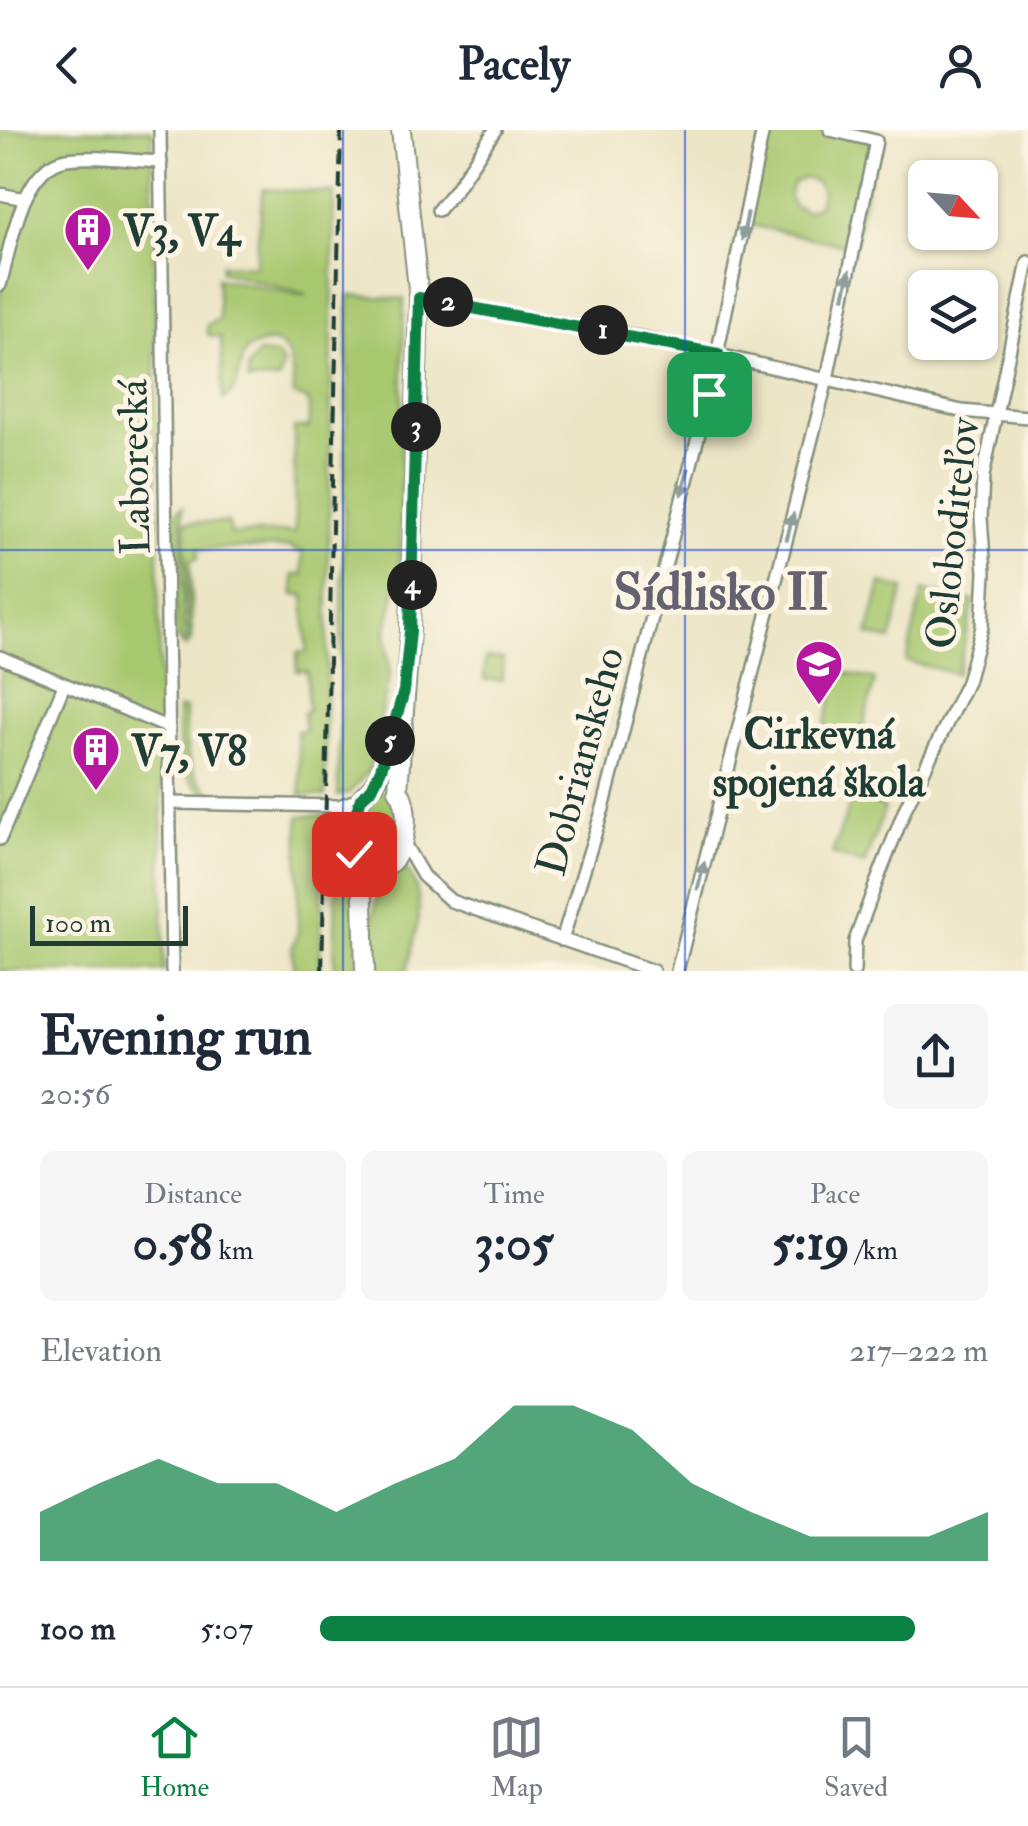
<!DOCTYPE html>
<html lang="en">
<head>
<meta charset="utf-8">
<style>
  body { margin:0; font-family:"IM FELL Double Pica",serif; background:#f6f6f7; color:#1f2937; height:100vh; display:flex; flex-direction:column; font-size:38px; white-space:nowrap }
  * { box-sizing:border-box; margin:0 }
  p { font-size:32px; color:#747a83 }
  .icon { flex:none; width:55px; height:55px; fill:none; stroke:currentColor; stroke-width:2; stroke-linecap:round; stroke-linejoin:round }
  .map { position:relative; height:841px; overflow:hidden }
  .panel { display:flex; flex-direction:column; background:#fff; flex:1 }
  .panel>* { flex:none }
  .needle { width:65px; rotate:116deg }
  .controls { position:absolute; left:908px; top:30px; display:grid; gap:20px }
  .controls a { display:grid; place-items:center; width:90px; height:90px; border-radius:15px; background:#fff; box-shadow:0 2px 8px #0004; font-size:50px }
  .scale { position:absolute; left:30px; bottom:25px; width:158px; box-sizing:border-box; padding-left:10px; border:5px solid #1f3d34; border-top:0; font-size:28px; line-height:35px; white-space:nowrap; color:#1f3d34; -webkit-text-stroke:8px #fcf5e5; paint-order:stroke }
  .pin { position:absolute; display:grid; place-items:center; width:85px; height:85px; color:#fff; margin:-42px; border-radius:20px; box-shadow:0 5px 15px #0006 }
  .km { position:absolute; width:50px; height:50px; margin:-25px; border-radius:50%; background:#222; color:#fff; font-size:28px; line-height:50px; text-align:center }
  .round { display:grid; place-items:center; flex:none; width:105px; height:105px; border-radius:15px; background:#f6f6f7 }
  .summary { display:flex; align-items:center; justify-content:space-between; height:170px; padding:0 40px }
  h1 { font-size:55px; font-weight:700; line-height:75px }
  .figures { display:grid; grid-template-columns:repeat(3,1fr); gap:15px; height:170px; padding:10px 40px }
  .figures div { display:grid; align-content:center; border-radius:15px; background:#f6f6f7; text-align:center }
  .figures b { font-size:50px; font-weight:700 }
  .figures small { font-size:28px; font-weight:400 }
  .figures p { font-size:28px }
  .chart { height:280px; padding:20px 40px }
  .chart p { display:flex; justify-content:space-between }
  .chart svg { width:100%; height:180px; margin-top:10px; fill:#0b8043; opacity:.7 }
  ul { padding:0 40px; list-style:none; font-size:32px }
  li { display:grid; grid-template-columns:160px 120px 1fr; align-items:center; height:75px }
  li i { height:25px; border-radius:12px; background:#0b8043 }
  header { display:flex; justify-content:space-between; align-items:center; height:130px; padding:0 40px; background:#fff; font-size:45px; font-weight:700 }
  .tab-bar { display:flex; justify-content:space-around; align-items:center; height:140px; border-top:2px solid #e0e1e3; background:#fff; font-size:28px; color:#747a83 }
  .tab-bar a { display:grid; justify-items:center; gap:5px }
  .tab-bar .active { color:#0b8043 }
  .map>svg:first-child { display:block }
  .green { fill:#a8c86f; stroke:#648252; stroke-width:2.5; fill-rule:evenodd }
  .lines { fill:none; stroke-linecap:round; stroke-linejoin:round }
  .street-casing { stroke:#86917d; stroke-width:16 }
  .secondary-casing { stroke:#86917d; stroke-width:22 }
  .street { stroke:#fff; stroke-width:11 }
  .secondary { stroke:#fff; stroke-width:18 }
  .rail { stroke:#1f3d34; stroke-width:4; stroke-dasharray:15 8; stroke-linecap:butt }
  .oneway { fill:#8f9e9a }
  .route-casing { stroke:#fff; stroke-width:20 }
  .route { stroke:#0b8043; stroke-width:12 }
  .grid { fill:none; stroke:#1d4ed8; stroke-width:2.5; stroke-opacity:0.55 }
  .labels { text-anchor:middle; stroke-width:10; stroke-linejoin:round; paint-order:stroke }
  .poi-label { font-size:42px; font-weight:bold; fill:#1f3d34; stroke:#fcf5e5; text-anchor:start }
  .street-label { font-size:42px; fill:#1f3d34; stroke:#fcf5e5 }
  .district-label { font-size:52px; font-weight:bold; fill:#646170; stroke:#fcf5e5 }
</style>
</head>
<body>
<header><svg class="icon" aria-label="back" viewBox="0 0 24 24"><path d="M15 5l-7 7 7 7"/></svg>Pacely<svg class="icon" aria-label="person" viewBox="0 0 24 24"><circle cx="12" cy="8" r="4"/><path d="M4 21q1-7 8-7t8 7"/></svg></header>
<div class="map">
<svg width="1028" height="841" viewBox="0 0 1028 841">
  <rect width="100%" height="100%" fill="#fcf5e5"/>
  <filter id="ink" filterUnits="userSpaceOnUse"><feTurbulence type="fractalNoise" baseFrequency=".01" numOctaves="2"/><feDisplacementMap in="SourceGraphic" scale="20" xChannelSelector="R" yChannelSelector="G"/><feConvolveMatrix kernelMatrix="1 2 1 2 8 2 1 2 1" color-interpolation-filters="sRGB"/></filter>
  <filter id="wash" filterUnits="userSpaceOnUse"><feTurbulence type="fractalNoise" baseFrequency=".0048" numOctaves="4" result="noise"/><feDisplacementMap in="SourceGraphic" scale="40" xChannelSelector="R" yChannelSelector="G"/><feGaussianBlur stdDeviation="2.25" result="paint"/><feColorMatrix in="noise" values="0 0 0 0 0 0 0 0 0 0 0 0 0 0 0 0 0 1.4 0 .05"/><feComposite in="paint" operator="in"/></filter>
  <g filter="url(#wash)">
    <rect width="100%" height="100%" fill="#ece5c6"/>
    <g class="green">
      <path d="M0,0H152L164,841H0Z"/>
      <path d="M763,0H830L876,11L854,117L745,94ZM804,48L816,52L822,61L818,75L806,81L793,75L789,66L793,53Z"/>
      <path d="M263,59L334,63L325,666L301,665L297,601H305L303,582L308,581L307,541H297V523L307,522L304,465H294L293,445H303L302,421H294L293,417L198,419V429L190,430L192,508L188,515L185,392L229,393L230,404L295,402L294,298H309V271L294,265C292,235 292,196 246,220C236,236 242,262 223,269L221,207L208,205L207,195L219,189L217,148L305,166V164L221,141L222,134L255,136Z"/>
      <path d="M349,165L404,169L400,440L386,503L390,544L369,640L349,663L338,666Z"/>
      <path d="M258,223L278,226L283,234L279,250L248,251V238Z"/>
      <path d="M182,377L184,515V516L176,507L174,384Z"/>
      <path d="M881,453L904,459L891,510L868,505Z"/>
      <path d="M923,461L974,471L957,544L906,531Z"/>
      <path d="M485,528L503,529L502,550H484Z"/>
      <path d="M839,541L875,550L857,621L821,612Z"/>
      <path d="M178,579H185C185,614 184,646 217,666C176,658 178,612 178,579Z"/>
      <path d="M388,662L400,675L394,719L384,730L366,729C358,703 358,684 376,663Z"/>
      <path d="M853,666L885,678L864,735L832,724Z"/>
      <path d="M324,685L320,841H294L292,819L298,802L299,686Z"/>
      <path d="M338,685L344,692L348,728L356,745L359,762L356,841H334Z"/>
      <path d="M394,739L407,740C430,772 414,805 407,841H372C372,814 369,754 394,739Z"/>
    </g>
  </g>
  <g filter="url(#ink)">
    <g class="lines">
      <g class="street-casing">
        <g id="street">
          <path d="M160,0L172,841"/>
          <path d="M0,64L25,69"/>
          <path d="M438,80L455,60L495,0"/>
          <path d="M0,155C11,117 21,37 66,29C96,25 131,31 161,32"/>
          <path d="M419,168L649,209L962,281L1028,287"/>
          <path d="M0,527L169,598"/>
          <path d="M170,673L339,676L359,669"/>
          <path d="M0,709L64,555"/>
          <path d="M402,710L423,746L451,771L653,841"/>
          <path d="M562,810L604,675L709,264L763,0"/>
          <path d="M677,841L827,249L876,11L830,0"/>
          <path d="M854,841L855,811L875,756L906,677L967,552L982,497L985,442L981,388L983,346L1028,132"/>
        </g>
      </g>
      <g class="secondary-casing">
        <g id="secondary">
          <path d="M362,735C368,736 373,738 379,738C406,736 413,677 398,660L410,501L419,168L401,0"/>
          <path d="M365,841L362,735C349,717 348,686 362,667C368,660 373,658 377,649C385,632 389,613 394,595"/>
        </g>
      </g>
      <use href="#street" class="street"/>
      <use href="#secondary" class="secondary"/>
      <path class="rail" d="M322,841L341,0"/>
    </g>
    <defs><path id="oneway-solid" d="M-6-.8H1V-3.2L6.5 0L1 3.2V.8H-6Z" transform="scale(2.5)"/></defs>
    <g class="oneway">
      <use href="#oneway-solid" transform="translate(745 96) rotate(101)"/>
      <use href="#oneway-solid" transform="translate(847 154) rotate(-78)"/>
      <use href="#oneway-solid" transform="translate(685 352) rotate(105)"/>
      <use href="#oneway-solid" transform="translate(790 397) rotate(-76)"/>
      <use href="#oneway-solid" transform="translate(701 746) rotate(-76)"/>
    </g>
  </g>
  <g class="lines" filter="url(#ink)">
    <g class="route-casing">
      <path id="route" d="M354,724V691L361,668L372,658L381,639L404,561L410,501L419,168L718,224L709,264"/>
    </g>
    <use href="#route" class="route"/>
  </g>
  <path class="grid" d="M343,0V841M685,0V841M0,420H1028"/>
  <defs>
    <g id="building-pin" transform="scale(2.5)"><path d="M0 17L-7.5 6A9.5 9.5 0 1 1 7.5 6Z" fill="#b5179e" stroke="#fcf5e5"/><path d="M-4-6H4V6H1V3H-1V6H-4ZM-2.5-4.3h1.7v1.8h-1.7ZM.8-4.3h1.7v1.8H.8ZM-2.5-1h1.7V.8h-1.7ZM.8-1h1.7V.8H.8Z" fill="#fff"/></g>
    <g id="school-pin" transform="scale(2.5)"><path d="M0 17L-7.5 6A9.5 9.5 0 1 1 7.5 6Z" fill="#b5179e" stroke="#fcf5e5"/><path d="M0-5L7-2L0 1L-7-2ZM-4 1L0 2.5L4 1V4Q0 6-4 4Z" fill="#fff"/></g>
  </defs>
  <g fill-rule="evenodd">
    <use href="#building-pin" x="88" y="100"/>
    <use href="#school-pin" x="819" y="534"/>
    <use href="#building-pin" x="96" y="620"/>
  </g>
  <g class="labels">
    <g class="poi-label">
      <text x="123" y="115">V3, V4</text>
      <text x="819" y="618" text-anchor="middle">Cirkevná<tspan x="819" dy="48">spojená škola</tspan></text>
      <text x="131" y="635">V7, V8</text>
    </g>
    <g class="street-label">
      <text transform="translate(133 337) rotate(-91)" y="15">Laborecká</text>
      <text transform="translate(951 403) rotate(-84)" y="15">Osloboditeľov</text>
      <text transform="translate(579 631) rotate(-75)" y="15">Dobrianskeho</text>
    </g>
    <g class="district-label">
      <text x="721" y="479">Sídlisko II</text>
    </g>
  </g>
</svg>
<div class="controls">
<a><svg class="needle" viewBox="-14 -14 28 28"><path d="M0-13l5 13h-10z" fill="#e53935"/><path d="M0 13l5-13h-10z" fill="#747a83"/></svg></a>
<a><svg class="icon" aria-label="layers" viewBox="0 0 24 24"><path d="M12 4l9 5-9 5-9-5zM3 14l9 5 9-5"/></svg></a>
</div>
<div class="scale">100 m</div>
<div class="pin" style="left:709px;top:264px;background:#1e9e55"><svg class="icon" aria-label="arrive" viewBox="0 0 24 24"><path d="M6 21V4h12l-3 4 3 4H6"/></svg></div>
<div class="pin" style="left:354px;top:724px;background:#d93025"><svg class="icon" aria-label="check" viewBox="0 0 24 24"><path d="M5 12l5 5 9-10"/></svg></div>
<b class="km" style="left:603px;top:200px">1</b>
<b class="km" style="left:448px;top:172px">2</b>
<b class="km" style="left:416px;top:297px">3</b>
<b class="km" style="left:412px;top:455px">4</b>
<b class="km" style="left:390px;top:611px">5</b>
</div>
<section class="panel">
<div class="summary"><div><h1>Evening run</h1><p>20:56</p></div><a class="round"><svg class="icon" aria-label="share" viewBox="0 0 24 24"><path d="M12 15V3M7 8l5-5 5 5M5 13v7h14v-7"/></svg></a></div>
<div class="figures">
<div><p>Distance</p><b>0.58<small> km</small></b></div>
<div><p>Time</p><b>3:05</b></div>
<div><p>Pace</p><b>5:19<small> /km</small></b></div>
</div>
<div class="chart"><p><span>Elevation</span>217–222 m</p>
<svg viewBox="0 0 160 44" preserveAspectRatio="none"><path d="M0 44V32L10 25L20 19L30 25L40 25L50 32L60 25L70 19L80 6L90 6L100 12L110 25L120 32L130 38L140 38L150 38L160 32V44z"/></svg>
</div>
<ul>
<li><b>100 m</b>5:07<i style="width:89%"></i></li>
</ul>
</section>
<nav class="tab-bar">
<a class="active"><svg class="icon" aria-label="home" viewBox="0 0 24 24"><path d="M3 11l9-7 9 7M6 9v11h12V9"/></svg>Home</a>
<a><svg class="icon" aria-label="map" viewBox="0 0 24 24"><path d="M3 6l6-2 6 2 6-2v14l-6 2-6-2-6 2zM9 4v14M15 6v14"/></svg>Map</a>
<a><svg class="icon" aria-label="saved" viewBox="0 0 24 24"><path d="M7 4h10v16l-5-4-5 4z"/></svg>Saved</a>
</nav>
</body>
</html>
